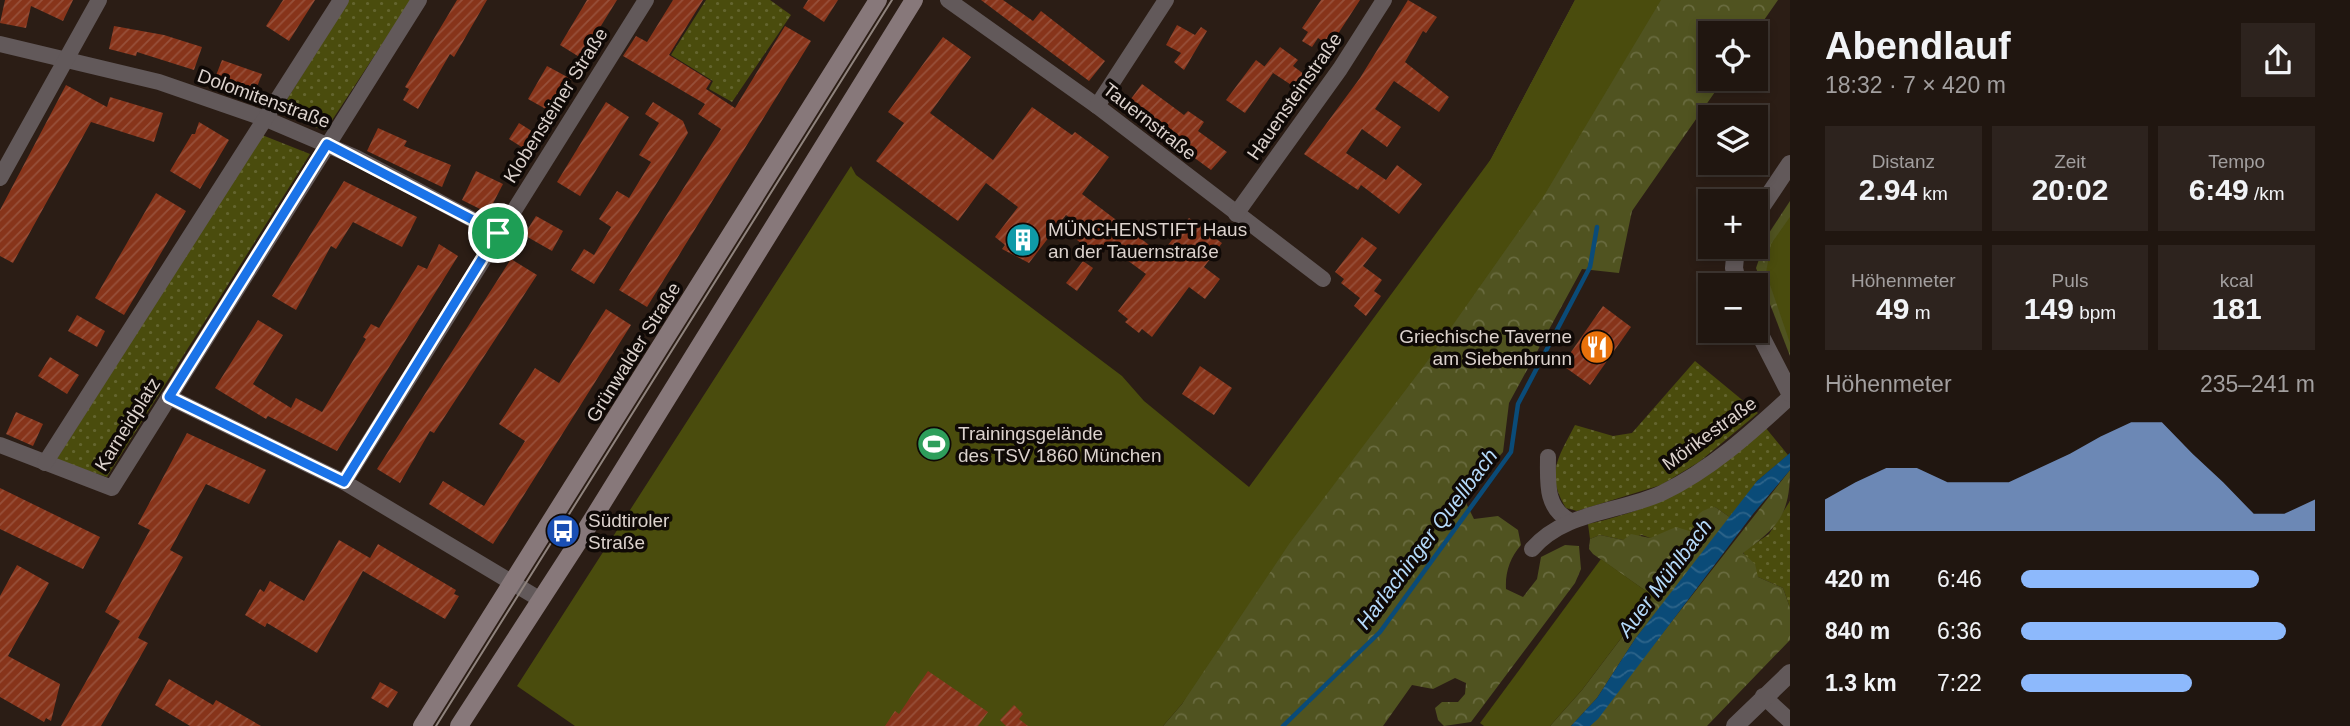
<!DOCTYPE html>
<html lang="de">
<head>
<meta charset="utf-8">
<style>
  body { margin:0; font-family:Arial,sans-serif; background:#2d231e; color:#f1f3f6; height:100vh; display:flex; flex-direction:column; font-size:26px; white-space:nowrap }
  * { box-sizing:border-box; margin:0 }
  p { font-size:23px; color:#a29f9f }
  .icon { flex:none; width:38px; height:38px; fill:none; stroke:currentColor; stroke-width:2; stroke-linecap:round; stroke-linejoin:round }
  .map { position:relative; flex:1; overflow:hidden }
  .sheet { display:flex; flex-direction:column; background:#201610; width:560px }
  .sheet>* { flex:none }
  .controls { position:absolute; left:1698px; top:21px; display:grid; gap:14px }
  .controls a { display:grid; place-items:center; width:70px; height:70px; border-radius:0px; background:#201610; box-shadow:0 4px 10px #0003,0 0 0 2px #3d3530; font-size:35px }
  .pin { position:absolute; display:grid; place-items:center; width:60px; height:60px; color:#fff; margin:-30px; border:4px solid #fff; border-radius:50%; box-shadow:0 2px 7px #0007 }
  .round { display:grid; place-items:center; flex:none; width:74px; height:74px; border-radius:0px; background:#2d231e }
  .headline { display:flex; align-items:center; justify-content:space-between; height:119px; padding:0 35px }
  h1 { font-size:38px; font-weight:700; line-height:52px }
  .figures { display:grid; grid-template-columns:repeat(3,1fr); gap:10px; height:119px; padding:7px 35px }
  .figures div { display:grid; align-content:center; border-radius:0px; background:#2d231e; text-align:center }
  .figures b { font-size:30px; font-weight:700 }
  .figures small { font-size:19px; font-weight:400 }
  .figures p { font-size:19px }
  .chart { height:196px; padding:14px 35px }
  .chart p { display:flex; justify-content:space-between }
  .chart svg { width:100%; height:126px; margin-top:7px; fill:#8db9fc; opacity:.7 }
  ul { padding:0 35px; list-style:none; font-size:23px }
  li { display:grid; grid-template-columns:112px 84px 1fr; align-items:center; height:52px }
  li i { height:18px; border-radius:9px; background:#8db9fc }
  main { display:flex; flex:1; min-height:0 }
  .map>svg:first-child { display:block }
  .grass { fill:url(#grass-dots) }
  .forest { fill:url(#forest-crowns) }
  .green { fill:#4a4c0d }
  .water { fill:url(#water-waves) }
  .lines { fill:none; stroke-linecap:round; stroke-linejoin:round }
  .stream { stroke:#0a4b78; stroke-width:4.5 }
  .building { fill:url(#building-hatch) }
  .minor { stroke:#62595a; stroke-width:16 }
  .tertiary { stroke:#62595a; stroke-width:18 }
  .secondary { stroke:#87787a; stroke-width:18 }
  .tram { stroke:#8f837d; stroke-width:2 }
  .route-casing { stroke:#fff; stroke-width:14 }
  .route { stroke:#1a73e8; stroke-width:9 }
  .labels { text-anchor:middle; stroke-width:7; stroke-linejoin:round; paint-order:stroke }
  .street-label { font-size:19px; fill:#dcd2cd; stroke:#0f0906 }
  .poi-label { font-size:19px; fill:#dcd2cd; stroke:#0f0906; text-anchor:start }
  .water-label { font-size:21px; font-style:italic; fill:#b4d9fa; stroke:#0f0906 }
</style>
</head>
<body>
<main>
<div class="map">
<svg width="1790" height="726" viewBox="0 0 1790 726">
  <defs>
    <pattern id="grass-dots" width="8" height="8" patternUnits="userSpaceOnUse" patternTransform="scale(1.75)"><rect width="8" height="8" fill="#4a4c0d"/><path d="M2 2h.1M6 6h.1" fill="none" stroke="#64652f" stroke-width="1.8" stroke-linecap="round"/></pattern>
    <pattern id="forest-crowns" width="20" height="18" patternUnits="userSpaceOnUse" patternTransform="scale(1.75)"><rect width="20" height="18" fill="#505320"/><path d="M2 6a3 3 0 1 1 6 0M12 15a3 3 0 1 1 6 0" fill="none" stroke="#696b3f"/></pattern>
    <pattern id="water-waves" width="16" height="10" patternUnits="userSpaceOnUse" patternTransform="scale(1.75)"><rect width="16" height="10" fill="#0a4b78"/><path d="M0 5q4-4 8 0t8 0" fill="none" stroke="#2d648a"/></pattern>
    <pattern id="building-hatch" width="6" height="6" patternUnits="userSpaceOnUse" patternTransform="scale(1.75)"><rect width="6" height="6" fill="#87341a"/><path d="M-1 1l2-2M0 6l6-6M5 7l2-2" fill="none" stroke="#97503a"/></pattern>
  </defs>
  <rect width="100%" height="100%" fill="#2b1d15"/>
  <g class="grass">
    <path d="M349,0H411L325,131L279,112Z"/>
    <path d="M706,0H770L791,15L732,102L709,89L713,81L671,55Z"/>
    <path d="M262,135L310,154L107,477L56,460Z"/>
    <path d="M1695,361L1758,413L1699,462L1661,485L1577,511L1566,508C1545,474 1558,458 1575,425L1613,436L1632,433Z"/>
    <path d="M1765,427L1788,455L1757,481L1731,518L1715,507L1693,533L1650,538L1642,535L1623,540L1600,535L1590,539L1588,524C1669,506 1704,479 1765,427Z"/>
    <path d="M1790,501V608L1783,588L1758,577L1743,552L1769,534Z"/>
  </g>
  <g class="forest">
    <path d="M1575,0H1778L1755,33H1710V79H1724L1632,211L1619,273L1582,269L1509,403L1503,452L1463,497L1474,519L1498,516L1518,530L1521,545C1510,558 1505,572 1506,589L1523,597L1537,579L1541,557L1565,545L1579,546L1581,569L1575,583L1471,722L1444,726L1438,720L1435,708L1442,702H1458L1465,694L1466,683L1455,678L1433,689L1412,685L1383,726H1163L1182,704L1491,159Z"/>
    <path d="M1790,201V356L1756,268L1767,236Z"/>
    <path d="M1790,470C1790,515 1778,527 1743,553L1755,564L1758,577L1783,588L1790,608V640L1707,726H1590Z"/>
    <path d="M1715,507L1731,518L1635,639L1597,698L1571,726H1550L1582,690L1653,596L1593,554L1589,549L1590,539L1600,535L1623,540L1631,534L1650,538L1676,527L1693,532C1694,516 1699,510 1715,507Z"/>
  </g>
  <g class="green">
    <path d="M1575,0H1661L1545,194L1426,363L1289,544L1182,704L1163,726H575L517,686L851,166L856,175L1122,376L1144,401L1249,487L1491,159Z"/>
    <path d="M1790,217V343L1766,273L1771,244Z"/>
    <path d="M1601,559L1653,596L1582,690L1550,726H1484L1480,723Z"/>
  </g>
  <path class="water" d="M1790,453V470L1753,514L1598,719L1590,726H1571L1597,698L1635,639L1757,481Z"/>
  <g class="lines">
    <path class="stream" d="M1283,726L1380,632L1511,452L1518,404L1590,267L1597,227"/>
  </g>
  <g class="building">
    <path d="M5,0H73L63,21L31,6L26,28L0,23Z"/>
    <path d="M283,0H315L289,41L266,26Z"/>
    <path d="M457,0H487L454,57L450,54L418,109L403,100L409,89L405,87Z"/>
    <path d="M587,0H617L581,58L560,45Z"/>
    <path d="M673,0H703L669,55L711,81L706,89L735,108L785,26L811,41L647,307L619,290L721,129L698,114L705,104L623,56L636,36L647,42Z"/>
    <path d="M808,0H838L824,22L803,8Z"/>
    <path d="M981,0H1003L1033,21L1041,11L1105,61L1089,81Z"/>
    <path d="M1321,0H1360L1330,46L1318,38L1312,47L1302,41L1308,32L1302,28Z"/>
    <path d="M1408,0L1437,17L1426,33L1423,31L1405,62L1449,97L1439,112L1394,81L1375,109L1401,127L1387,147L1362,129L1346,153L1386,180L1397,165L1422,184L1399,214L1361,185L1358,190L1304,154L1360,78Z"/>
    <path d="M1177,25L1195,35L1201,27L1207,31L1184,70L1174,62L1181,53L1166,45Z"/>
    <path d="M114,26L164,35L202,47L194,70L137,52L136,56L109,49Z"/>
    <path d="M943,37L971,57L930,113L993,160L1032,107L1072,135L1075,132L1109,157L1082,194L1161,254L1189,218L1199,225L1202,221L1216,231L1212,236L1222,243L1204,267L1220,279L1205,299L1189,287L1152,337L1142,329L1139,333L1125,322L1128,319L1118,311L1146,274L1108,246L1099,257L1077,240L1086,230L1066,215L1029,263L1002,249L1005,245L995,237L1018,207L986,183L958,221L876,161L904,123L888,112Z"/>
    <path d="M1280,47L1298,60L1293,66L1308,77L1299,90L1264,67Z"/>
    <path d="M222,60L262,74L255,92L215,78Z"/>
    <path d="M1256,60L1273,73L1245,113L1226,100Z"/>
    <path d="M547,66L571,79L553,113L528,99Z"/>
    <path d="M1142,84L1184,115L1188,111L1204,122L1198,131L1227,152L1211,170L1125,107Z"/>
    <path d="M66,85L107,107L110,97L163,113L154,142L91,122L13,263L0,256V210Z"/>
    <path d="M606,102L629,117L580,196L557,182Z"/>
    <path d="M653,102L683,121L688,133L594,284L571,270L584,249L594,255L611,227L599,219L617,191L629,198L651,162L639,155L659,123L645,114Z"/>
    <path d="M199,122L229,140L200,189L170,171L192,134H195Z"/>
    <path d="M519,123L538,135L528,151L509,139Z"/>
    <path d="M378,128L407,141L404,146L451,165L442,187L367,151Z"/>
    <path d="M476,171L503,184L488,213L462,200Z"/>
    <path d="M344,181L417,217L402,247L353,222L336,249L331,246L296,310L272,296Z"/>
    <path d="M156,193L186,211L124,315L95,298Z"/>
    <path d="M536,216L563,231L552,251L524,235Z"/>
    <path d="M1362,237L1377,248L1363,266L1382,280L1374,291L1381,296L1366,316L1354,306L1360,298L1341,283L1344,279L1335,272Z"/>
    <path d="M439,244L458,256L337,451L268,416L266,419L215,388L258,320L283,335L253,384L291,408L296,398L322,412L366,339L363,337L371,324L379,328L418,265L427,269Z"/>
    <path d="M511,259L537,275L434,433L430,431L400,483L377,469Z"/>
    <path d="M1083,261L1093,268L1077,291L1066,283Z"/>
    <path d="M1603,306L1631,327L1590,385L1562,365Z"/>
    <path d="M606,309L631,325L493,544L429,504L443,481L484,506L525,441L499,424L535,368L559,383Z"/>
    <path d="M77,315L105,331L97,347L68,331Z"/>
    <path d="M50,357L79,375L67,394L38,376Z"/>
    <path d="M1200,366L1232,388L1214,415L1182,394Z"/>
    <path d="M16,412L43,424L33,446L6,434Z"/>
    <path d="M187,433L266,470L249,504L206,484L170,550L183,557L138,638L148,643L101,726H61L120,621L105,612L150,530L138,524Z"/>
    <path d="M0,488L100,537L83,569L0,529Z"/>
    <path d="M339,540L370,558L378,544L456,590L454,594L459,596L445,619L363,571L317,653L267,623L265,627L245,615L260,589L264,592L270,581L304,601Z"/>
    <path d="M17,565L49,583L8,656L60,684L51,721L46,718L44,722L0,697V596Z"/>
    <path d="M928,671L988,712L978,726H885L895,711L899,714Z"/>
    <path d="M169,679L213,705L216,700L261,726H190L155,705Z"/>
    <path d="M380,682L398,692L388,708L371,698Z"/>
    <path d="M1014,705L1023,714L1019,719L1028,726H1006L1000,720Z"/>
  </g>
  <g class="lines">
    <g class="minor">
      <path d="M948,0L1097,106L1323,279"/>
      <path d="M0,44L159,82L266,119L355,157L498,233"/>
      <path d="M1097,106L1166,0"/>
      <path d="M0,178L99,0"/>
      <path d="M1236,214L1340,69L1384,0"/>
      <path d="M169,397L344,482L541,600"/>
      <path d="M0,445L112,488L419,0"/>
      <path d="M1548,457C1548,482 1545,507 1569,520"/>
      <path d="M45,463L341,0"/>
      <path d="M344,482L646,0"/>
      <path d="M1532,549C1565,511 1618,513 1662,493C1710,470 1751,433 1790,397"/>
      <path d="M1763,696L1790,721"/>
    </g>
    <g class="tertiary">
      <path d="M1755,216L1790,164"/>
      <path d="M1736,247L1734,268L1738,285"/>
      <path d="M1755,325L1790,393"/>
      <path d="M1735,726L1790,673"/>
    </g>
    <g class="secondary">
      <path d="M422,726L878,0"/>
      <path d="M459,726L582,536L914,0"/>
    </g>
    <path class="tram" d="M436,726L892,0"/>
  </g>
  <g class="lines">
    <g class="route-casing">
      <path id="route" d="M327,144L498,233L344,482L169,397Z"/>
    </g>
    <use href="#route" class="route"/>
  </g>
  <defs>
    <g id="building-disc" transform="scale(1.75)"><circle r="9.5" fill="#0f9aa8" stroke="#0f0906"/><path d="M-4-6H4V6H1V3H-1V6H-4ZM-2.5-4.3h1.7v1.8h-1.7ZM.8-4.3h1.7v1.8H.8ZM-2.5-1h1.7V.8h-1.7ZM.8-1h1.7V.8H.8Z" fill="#fff"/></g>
    <g id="restaurant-disc" transform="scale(1.75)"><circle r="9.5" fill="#e8710a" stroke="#0f0906"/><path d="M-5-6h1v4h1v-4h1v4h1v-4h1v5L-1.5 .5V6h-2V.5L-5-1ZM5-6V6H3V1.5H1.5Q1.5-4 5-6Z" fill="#fff"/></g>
    <g id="stadium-disc" transform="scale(1.75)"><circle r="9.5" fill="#2e9e5b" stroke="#0f0906"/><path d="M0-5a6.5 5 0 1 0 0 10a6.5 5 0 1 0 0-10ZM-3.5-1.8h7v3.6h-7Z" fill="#fff"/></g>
    <g id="bus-disc" transform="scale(1.75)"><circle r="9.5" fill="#1a4fb4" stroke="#0f0906"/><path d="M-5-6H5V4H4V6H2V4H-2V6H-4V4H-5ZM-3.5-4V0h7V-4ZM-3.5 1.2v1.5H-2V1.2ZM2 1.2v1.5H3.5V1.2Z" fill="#fff"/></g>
  </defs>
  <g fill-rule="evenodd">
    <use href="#building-disc" x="1023" y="240"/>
    <use href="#restaurant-disc" x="1597" y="347"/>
    <use href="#stadium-disc" x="934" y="444"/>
    <use href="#bus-disc" x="563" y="531"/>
  </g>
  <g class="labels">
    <g class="street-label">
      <text transform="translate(1294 96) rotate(-55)" y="7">Hauensteinstraße</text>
      <text transform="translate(264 98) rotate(20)" y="7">Dolomitenstraße</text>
      <text transform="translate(555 105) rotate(-58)" y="7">Klobensteiner Straße</text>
      <text transform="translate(1150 121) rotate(38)" y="7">Tauernstraße</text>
      <text transform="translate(633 352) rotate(-58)" y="7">Grünwalder Straße</text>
      <text transform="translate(127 424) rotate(-58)" y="7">Karneidplatz</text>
      <text transform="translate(1709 433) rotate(-36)" y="7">Mörikestraße</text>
    </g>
    <g class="poi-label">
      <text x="1048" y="236">MÜNCHENSTIFT Haus<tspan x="1048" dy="22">an der Tauernstraße</tspan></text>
      <text x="1572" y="343" text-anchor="end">Griechische Taverne<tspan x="1572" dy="22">am Siebenbrunn</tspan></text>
      <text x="958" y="440">Trainingsgelände<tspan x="958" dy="22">des TSV 1860 München</tspan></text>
      <text x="588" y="527">Südtiroler<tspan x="588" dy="22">Straße</tspan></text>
    </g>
    <g class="water-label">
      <text transform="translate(1427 539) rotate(-53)" y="7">Harlachinger Quellbach</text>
      <text transform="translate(1665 578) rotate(-53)" y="7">Auer Mühlbach</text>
    </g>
  </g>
</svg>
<div class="controls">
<a><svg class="icon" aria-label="locate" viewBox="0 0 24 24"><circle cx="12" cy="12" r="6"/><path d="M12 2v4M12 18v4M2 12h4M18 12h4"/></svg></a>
<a><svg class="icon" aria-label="layers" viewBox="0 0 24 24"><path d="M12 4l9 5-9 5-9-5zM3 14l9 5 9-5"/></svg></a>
<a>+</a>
<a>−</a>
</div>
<div class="pin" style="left:498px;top:233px;background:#1e9e55"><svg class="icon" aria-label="arrive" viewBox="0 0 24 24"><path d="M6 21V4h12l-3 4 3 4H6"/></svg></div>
</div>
<section class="sheet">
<div class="headline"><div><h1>Abendlauf</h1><p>18:32 · 7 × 420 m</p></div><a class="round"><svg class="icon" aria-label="share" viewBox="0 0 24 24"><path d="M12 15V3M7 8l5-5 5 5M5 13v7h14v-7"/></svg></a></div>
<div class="figures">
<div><p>Distanz</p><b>2.94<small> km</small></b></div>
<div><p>Zeit</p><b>20:02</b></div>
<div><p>Tempo</p><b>6:49<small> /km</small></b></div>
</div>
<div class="figures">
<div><p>Höhenmeter</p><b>49<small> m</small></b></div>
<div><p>Puls</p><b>149<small> bpm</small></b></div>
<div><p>kcal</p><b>181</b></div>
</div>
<div class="chart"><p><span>Höhenmeter</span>235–241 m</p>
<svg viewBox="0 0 160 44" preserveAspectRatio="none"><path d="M0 44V33L10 27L20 22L30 22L40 27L50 27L60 27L70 22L80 17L90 11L100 6L110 6L120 17L130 27L140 38L150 38L160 33V44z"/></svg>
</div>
<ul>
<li><b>420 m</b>6:46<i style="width:81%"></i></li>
<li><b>840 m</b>6:36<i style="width:90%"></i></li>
<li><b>1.3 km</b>7:22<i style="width:58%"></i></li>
</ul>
</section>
</main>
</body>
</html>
